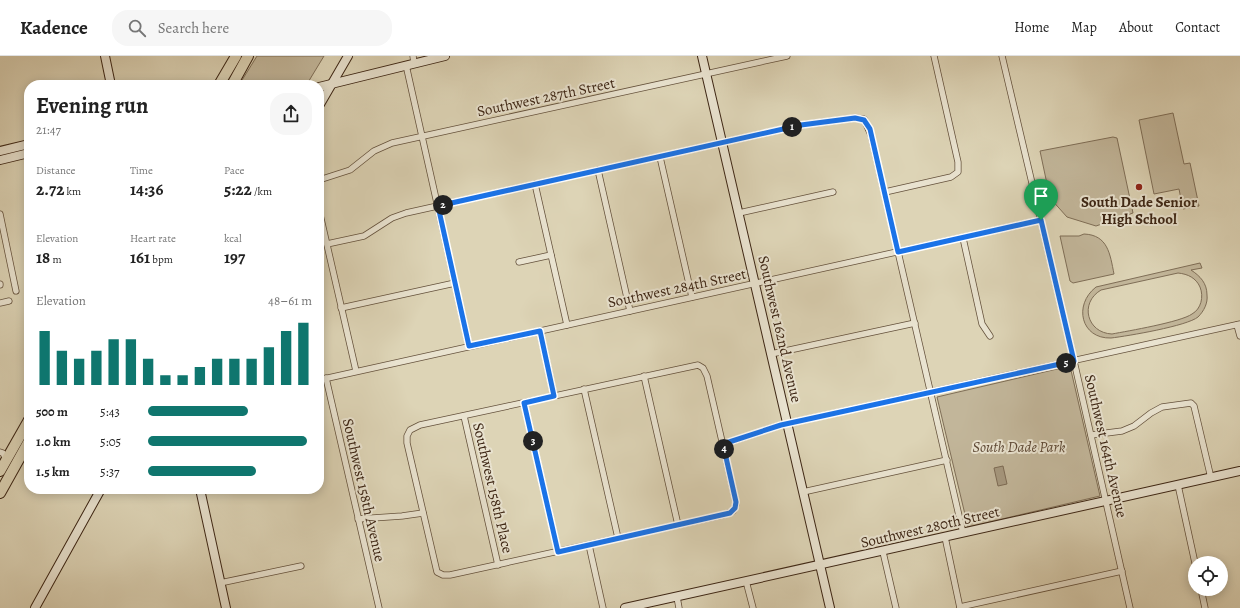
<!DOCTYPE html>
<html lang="en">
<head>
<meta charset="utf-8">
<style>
  body { margin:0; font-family:Alegreya,serif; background:#f6f6f6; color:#222; height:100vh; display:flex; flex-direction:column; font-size:15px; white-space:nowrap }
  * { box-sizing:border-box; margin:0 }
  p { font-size:13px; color:#767676 }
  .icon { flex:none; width:22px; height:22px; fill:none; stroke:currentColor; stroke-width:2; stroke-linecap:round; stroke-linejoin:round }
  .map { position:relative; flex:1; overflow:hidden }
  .side { position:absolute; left:24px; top:24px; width:300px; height:414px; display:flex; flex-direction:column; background:#fff; border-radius:16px; box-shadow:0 2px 10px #0003 }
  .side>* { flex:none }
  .tools { position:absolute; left:1188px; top:500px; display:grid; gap:8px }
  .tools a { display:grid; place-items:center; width:40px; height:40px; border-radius:50%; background:#fff; box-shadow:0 2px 10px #0003; font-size:20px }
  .pin { position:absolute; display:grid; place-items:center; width:34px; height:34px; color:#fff; margin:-41px -17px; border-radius:50% 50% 50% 0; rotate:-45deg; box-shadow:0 0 4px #0007 }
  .pin .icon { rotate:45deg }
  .km { position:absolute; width:20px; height:20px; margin:-10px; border-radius:50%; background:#222; color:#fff; font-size:11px; line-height:20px; text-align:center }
  .round { display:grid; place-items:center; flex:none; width:42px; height:42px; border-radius:16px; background:#f6f6f6 }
  .headline { display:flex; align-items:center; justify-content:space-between; height:68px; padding:0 12px }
  h1 { font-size:22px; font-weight:700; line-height:30px }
  .metrics { display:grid; grid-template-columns:repeat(3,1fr); gap:6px; height:68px; padding:4px 12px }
  .metrics div { display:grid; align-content:center }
  .metrics b { font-size:17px; font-weight:700 }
  .metrics small { font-size:11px; font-weight:400 }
  .metrics p { font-size:11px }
  .chart { height:112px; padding:8px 12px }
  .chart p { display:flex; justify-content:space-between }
  .chart svg { width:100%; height:72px; margin-top:4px; stroke:#0f766e; stroke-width:6 }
  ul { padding:0 12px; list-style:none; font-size:13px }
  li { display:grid; grid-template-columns:64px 48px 1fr; align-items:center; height:30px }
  li i { height:10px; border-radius:5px; background:#0f766e }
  header { display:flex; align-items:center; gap:24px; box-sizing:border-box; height:56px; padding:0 20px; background:#fff; border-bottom:1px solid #e0e0e0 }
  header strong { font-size:19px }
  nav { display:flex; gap:22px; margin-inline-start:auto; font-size:14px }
  .search { width:280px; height:36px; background:#f6f6f6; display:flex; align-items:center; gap:10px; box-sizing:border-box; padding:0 14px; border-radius:16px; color:#767676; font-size:15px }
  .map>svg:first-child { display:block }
  .green { fill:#c2b69a; stroke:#7f6e57; fill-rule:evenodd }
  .water { fill:#a6987f; stroke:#7c6a54 }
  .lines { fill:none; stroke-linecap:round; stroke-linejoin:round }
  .street-casing { stroke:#64513c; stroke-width:7 }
  .secondary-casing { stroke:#3c2514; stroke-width:10 }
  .highway-casing { stroke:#3c2514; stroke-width:12 }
  .street { stroke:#e9e3d0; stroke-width:5.5 }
  .secondary { stroke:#e9e3d0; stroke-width:8 }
  .highway { stroke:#ddd4b6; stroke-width:10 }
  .route-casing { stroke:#fff; stroke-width:8 }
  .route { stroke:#1a73e8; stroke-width:5 }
  .poi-dot { fill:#8f2418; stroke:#e9e3d0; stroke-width:1.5 }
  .labels { text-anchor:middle; stroke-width:4; stroke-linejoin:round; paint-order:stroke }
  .street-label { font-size:15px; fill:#3c2514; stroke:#e9e3d0 }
  .poi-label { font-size:15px; font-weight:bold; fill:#3c2514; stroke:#e9e3d0 }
  .park-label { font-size:15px; font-style:italic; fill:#5e4936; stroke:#e9e3d0 }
</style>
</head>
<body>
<header>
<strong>Kadence</strong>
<div class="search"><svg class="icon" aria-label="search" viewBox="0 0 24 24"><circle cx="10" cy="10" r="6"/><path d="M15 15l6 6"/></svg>Search here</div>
<nav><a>Home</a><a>Map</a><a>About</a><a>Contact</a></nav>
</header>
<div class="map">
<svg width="1240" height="552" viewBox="0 0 1240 552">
  <rect width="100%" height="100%" fill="#ddd4b6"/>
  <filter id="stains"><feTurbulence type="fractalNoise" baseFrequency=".005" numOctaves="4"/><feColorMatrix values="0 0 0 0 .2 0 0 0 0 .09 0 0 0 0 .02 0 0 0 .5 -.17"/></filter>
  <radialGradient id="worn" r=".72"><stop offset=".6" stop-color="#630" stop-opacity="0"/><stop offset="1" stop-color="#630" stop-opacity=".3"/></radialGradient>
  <g class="green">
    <path d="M257,0H324L307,28L239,29Z"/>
    <path d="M1173,57L1184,108L1190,107L1199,150L1183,153L1179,133L1154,138L1139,64Z"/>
    <path d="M1113,81L1117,82L1133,157L1096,170L1067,161L1050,142L1040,95Z"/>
    <path d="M1084,178C1108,179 1110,198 1114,218L1073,227L1070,225L1060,180H1079Z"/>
    <path d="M1200,207L1202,212L1191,214C1200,220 1207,227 1207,239C1208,247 1204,255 1198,261C1187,270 1128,280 1111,282C1081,283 1073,249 1096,231ZM1178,217C1188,218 1196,222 1200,231C1204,241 1201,253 1192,258C1181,266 1128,275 1112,278C1087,277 1079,247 1101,234Z"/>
    <path d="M1070,310L1100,440L968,471L937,341Z"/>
  </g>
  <path class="water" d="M1003,410L1007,428L998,430L994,412Z"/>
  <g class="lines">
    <g class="street-casing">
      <g id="street">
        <path d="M413,0L414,7"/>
        <path d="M1002,0L1074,305L1130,552"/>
        <path d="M406,9L469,290"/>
        <path d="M660,101L692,241"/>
        <path d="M598,114L630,255"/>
        <path d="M319,124L350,114L374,95L392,87L787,0"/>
        <path d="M535,128L567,269"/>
        <path d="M885,136L951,121L958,116V106L934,0"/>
        <path d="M319,154L356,315"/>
        <path d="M739,157L833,136"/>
        <path d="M0,158L16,235"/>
        <path d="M963,182L982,268L990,280"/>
        <path d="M327,188L364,180L392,162L406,157L801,69L855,62L864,63L871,79L963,477"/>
        <path d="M519,206L551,199"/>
        <path d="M0,228V229"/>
        <path d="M0,247L9,245"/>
        <path d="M341,252L455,227"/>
        <path d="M1237,269L1240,280"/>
        <path d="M540,275L554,340"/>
        <path d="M771,298L915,267"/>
        <path d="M698,309L703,312L707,320L735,442L736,449L733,455L723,459L450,519H443L437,516L407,387V380L410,374L420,369Z"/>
        <path d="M644,320L678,469"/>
        <path d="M326,322L379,552"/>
        <path d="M319,324L1041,164"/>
        <path d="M584,333L618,482"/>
        <path d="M524,347L558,496"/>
        <path d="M464,360L498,509"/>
        <path d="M1091,379L1122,375L1134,370L1151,357L1162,351L1191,347L1194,350L1211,422"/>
        <path d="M723,388L781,369L1240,268"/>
        <path d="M0,396L3,397L6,404"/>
        <path d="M1178,429L1195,507"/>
        <path d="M803,436L947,404"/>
        <path d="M358,463L402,460L423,457"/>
        <path d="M945,481L960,552"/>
        <path d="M589,489L603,552"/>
        <path d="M883,496L896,552"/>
        <path d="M746,525L753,552"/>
        <path d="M220,527L301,510"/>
        <path d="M1201,533L1205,552"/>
        <path d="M677,541L679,552"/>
        <path d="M960,551L1122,515"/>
      </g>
    </g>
    <g class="secondary-casing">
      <g id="secondary">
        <path d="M105,0L111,29"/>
        <path d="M702,0L830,552"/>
        <path d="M319,31L445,0"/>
        <path d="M319,50L348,0"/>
        <path d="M0,95L29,88"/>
        <path d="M0,104L29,97"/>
        <path d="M200,433L226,552"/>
        <path d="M35,552L101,433"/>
        <path d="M625,552L1240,415"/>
      </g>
    </g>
    <g class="highway-casing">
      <g id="highway">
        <path d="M219,29L236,0"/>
        <path d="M232,29L248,0"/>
        <path d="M0,415L29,364"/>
        <path d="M0,437L29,385"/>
      </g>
    </g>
    <use href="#street" class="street"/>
    <use href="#secondary" class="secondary"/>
    <use href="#highway" class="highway"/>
  </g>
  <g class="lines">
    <g class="route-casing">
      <path id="route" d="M855,62L864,64L870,73L898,196L1041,164L1074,305L781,369L723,388L736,446L735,452L730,457L558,496L524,347L554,340L540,275L469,290L438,150L801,69Z"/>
    </g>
    <use href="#route" class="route"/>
  </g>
  <circle class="poi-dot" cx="1139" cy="131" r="4"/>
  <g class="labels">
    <g class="street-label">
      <text transform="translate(546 41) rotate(-12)" y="5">Southwest 287th Street</text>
      <text transform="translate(677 232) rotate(-12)" y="5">Southwest 284th Street</text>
      <text transform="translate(780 273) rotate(77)" y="5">Southwest 162nd Avenue</text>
      <text transform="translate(1106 390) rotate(77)" y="5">Southwest 164th Avenue</text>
      <text transform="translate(493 432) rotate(77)" y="5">Southwest 158th Place</text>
      <text transform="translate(364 434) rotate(77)" y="5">Southwest 158th Avenue</text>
      <text transform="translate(930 471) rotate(-13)" y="5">Southwest 280th Street</text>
    </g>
    <g class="poi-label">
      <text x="1139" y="151">South Dade Senior<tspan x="1139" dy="17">High School</tspan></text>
    </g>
    <g class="park-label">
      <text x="1019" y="396">South Dade Park</text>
    </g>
  </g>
  <rect width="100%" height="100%" filter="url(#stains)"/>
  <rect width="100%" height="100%" fill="url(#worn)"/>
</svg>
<div class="tools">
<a><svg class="icon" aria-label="locate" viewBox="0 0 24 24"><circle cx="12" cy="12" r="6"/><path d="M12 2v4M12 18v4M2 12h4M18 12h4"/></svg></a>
</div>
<div class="pin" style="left:1041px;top:164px;background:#1e9e55"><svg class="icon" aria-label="arrive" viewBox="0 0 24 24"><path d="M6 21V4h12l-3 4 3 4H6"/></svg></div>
<b class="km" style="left:792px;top:71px">1</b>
<b class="km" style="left:443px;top:149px">2</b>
<b class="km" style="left:533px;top:385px">3</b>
<b class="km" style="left:724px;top:393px">4</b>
<b class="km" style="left:1066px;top:307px">5</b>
<section class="side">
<div class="headline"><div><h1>Evening run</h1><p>21:47</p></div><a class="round"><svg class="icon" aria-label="share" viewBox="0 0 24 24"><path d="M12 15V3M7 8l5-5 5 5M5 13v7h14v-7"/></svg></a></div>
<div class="metrics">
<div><p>Distance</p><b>2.72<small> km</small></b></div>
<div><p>Time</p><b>14:36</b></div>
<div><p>Pace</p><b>5:22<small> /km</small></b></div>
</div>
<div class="metrics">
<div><p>Elevation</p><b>18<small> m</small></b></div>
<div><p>Heart rate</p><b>161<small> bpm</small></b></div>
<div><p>kcal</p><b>197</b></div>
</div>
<div class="chart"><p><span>Elevation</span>48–61 m</p>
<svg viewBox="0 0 160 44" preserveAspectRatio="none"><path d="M5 44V11M15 44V23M25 44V28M35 44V23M45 44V16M55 44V16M65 44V28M75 44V38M85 44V38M95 44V33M105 44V28M115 44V28M125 44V28M135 44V21M145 44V11M155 44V6"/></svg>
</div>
<ul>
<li><b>500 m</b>5:43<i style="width:61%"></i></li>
<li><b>1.0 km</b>5:05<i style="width:97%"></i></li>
<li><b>1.5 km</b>5:37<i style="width:66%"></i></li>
</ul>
</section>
</div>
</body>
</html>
